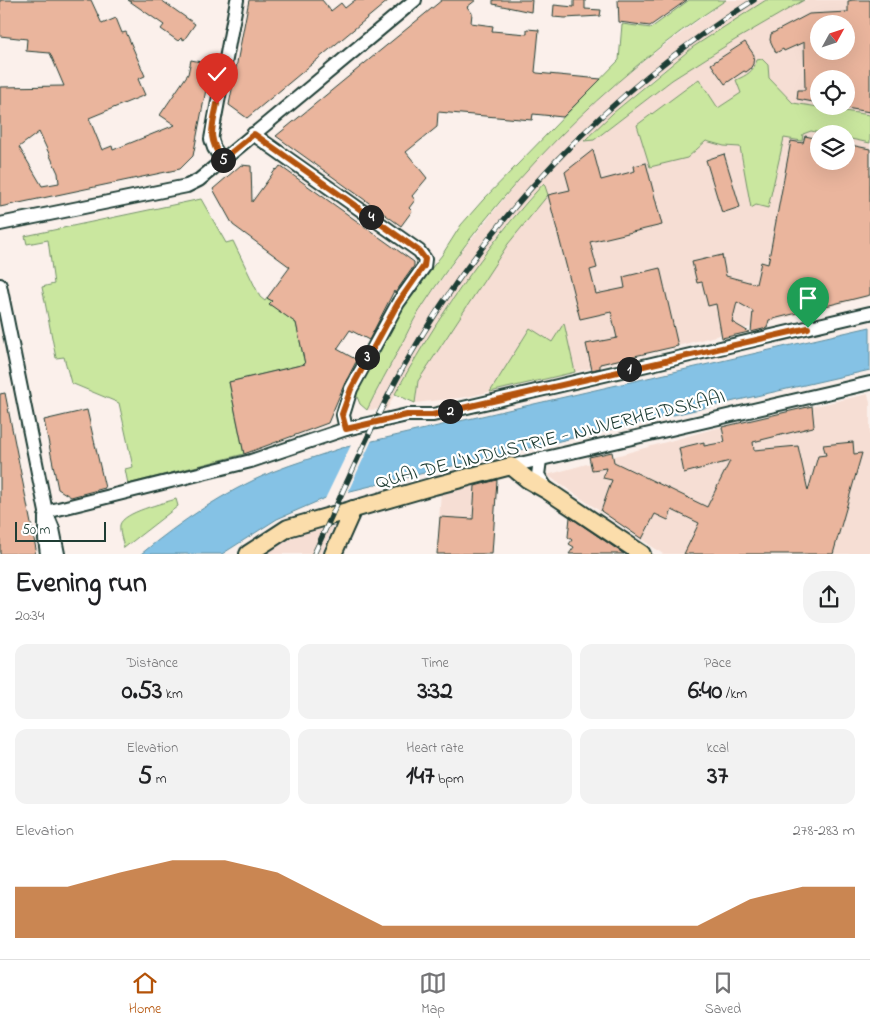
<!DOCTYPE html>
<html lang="en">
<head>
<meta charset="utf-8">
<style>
  body { margin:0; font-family:"Indie Flower",sans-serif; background:#f2f2f2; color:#202124; height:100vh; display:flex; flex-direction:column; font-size:19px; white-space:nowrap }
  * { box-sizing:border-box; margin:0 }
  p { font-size:16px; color:#757577 }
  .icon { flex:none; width:28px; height:28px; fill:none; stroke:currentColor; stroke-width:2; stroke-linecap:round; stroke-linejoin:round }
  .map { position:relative; height:554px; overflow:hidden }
  .drawer { display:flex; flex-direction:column; background:#fff; flex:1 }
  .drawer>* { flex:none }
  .needle { width:32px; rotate:50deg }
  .controls { position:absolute; left:810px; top:15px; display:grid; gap:10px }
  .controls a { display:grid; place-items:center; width:45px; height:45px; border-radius:50%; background:#fff; box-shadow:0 5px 20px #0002; font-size:25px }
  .scale { position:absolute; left:15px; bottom:12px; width:91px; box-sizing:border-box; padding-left:5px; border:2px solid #1f3d34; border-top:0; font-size:14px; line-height:18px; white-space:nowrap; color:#1f3d34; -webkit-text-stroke:4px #fff; paint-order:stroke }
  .pin { position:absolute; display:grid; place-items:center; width:42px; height:42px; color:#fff; margin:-51px -21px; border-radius:50% 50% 50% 0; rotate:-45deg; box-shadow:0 0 5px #0007 }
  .pin .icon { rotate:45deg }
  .km { position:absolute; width:25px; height:25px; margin:-12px; border-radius:50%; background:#222; color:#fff; font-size:14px; line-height:25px; text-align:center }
  .round { display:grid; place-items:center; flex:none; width:52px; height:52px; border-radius:20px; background:#f2f2f2 }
  .overview { display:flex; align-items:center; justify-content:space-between; height:85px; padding:0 15px }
  h1 { font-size:28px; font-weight:700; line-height:38px }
  .figures { display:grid; grid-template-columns:repeat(3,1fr); gap:8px; height:85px; padding:5px 15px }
  .figures div { display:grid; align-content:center; border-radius:12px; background:#f2f2f2; text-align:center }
  .figures b { font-size:25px; font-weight:700 }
  .figures small { font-size:14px; font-weight:400 }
  .figures p { font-size:14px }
  .chart { height:140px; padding:10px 15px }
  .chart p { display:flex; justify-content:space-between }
  .chart svg { width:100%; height:90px; margin-top:5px; fill:#b45309; opacity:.7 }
  .dock { display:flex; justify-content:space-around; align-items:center; height:70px; border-top:1px solid #e0e0e0; background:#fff; font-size:14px; color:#757577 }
  .dock a { display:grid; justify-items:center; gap:2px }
  .dock .current { color:#b45309 }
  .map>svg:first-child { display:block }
  .built { fill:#f6ded4; fill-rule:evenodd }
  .green { fill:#cae79f; stroke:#74926a }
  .water { fill:#85c2e5; stroke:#5c8d9e }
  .pier { fill:#fbf0eb }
  .building { fill:#eab59d; stroke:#1f3d34; fill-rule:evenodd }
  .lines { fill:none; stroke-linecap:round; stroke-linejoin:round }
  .minor-casing { stroke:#1f3d34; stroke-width:16 }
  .major-casing { stroke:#1f3d34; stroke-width:20 }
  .minor { stroke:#fff; stroke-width:12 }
  .major { stroke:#fbddab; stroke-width:16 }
  .rail-casing { stroke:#1f3d34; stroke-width:5.5 }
  .rail { stroke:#fff; stroke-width:4; stroke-dasharray:11; stroke-linecap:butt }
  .route-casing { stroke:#fff; stroke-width:10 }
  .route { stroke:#b45309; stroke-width:6 }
  .labels { text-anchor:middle; stroke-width:4.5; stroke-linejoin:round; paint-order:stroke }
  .street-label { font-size:20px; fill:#1f3d34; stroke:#fff }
</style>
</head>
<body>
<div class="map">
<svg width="870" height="554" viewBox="0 0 870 554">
  <rect width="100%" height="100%" fill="#fbf0eb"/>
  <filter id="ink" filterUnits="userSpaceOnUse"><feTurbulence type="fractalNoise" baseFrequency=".02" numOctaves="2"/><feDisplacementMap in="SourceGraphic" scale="10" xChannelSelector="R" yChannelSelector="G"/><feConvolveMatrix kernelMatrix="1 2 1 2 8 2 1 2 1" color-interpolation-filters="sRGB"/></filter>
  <g filter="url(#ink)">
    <g class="built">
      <path d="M726,0H766L693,47L649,82L613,113L594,140L672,80L735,40L804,0H870V296L592,368L467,397L415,403L418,381L508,244L548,195L533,194L500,233L449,305L399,387L387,409L367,410L419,311L461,252L526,171L569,126L620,80L654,53ZM819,24H846V51H819ZM819,79H846V106H819ZM819,134H846V161H819Z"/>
      <path d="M868,394L870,403V554H663L547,475L713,429Z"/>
      <path d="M497,478L492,554H437L441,491Z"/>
      <path d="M331,527H333L321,554H264L282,542L310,531Z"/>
    </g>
    <g class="green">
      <path d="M689,0H726C606,78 497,190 420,310C412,322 407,334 400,347C389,368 377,389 367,410L360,404L355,392L397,312L442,255L461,225L483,200L619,60L622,24L651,28Z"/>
      <path d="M766,0H804L735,40L672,80L594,140L584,141L613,113L693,47Z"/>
      <path d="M762,59L768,65L769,78L793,103L870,115V143L846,138V134H826L811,131L803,134L802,141L784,138L768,208L756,205L751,208L740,147L724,146L706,141L687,158L650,167L637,125L699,79L718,108L741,93L736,80C747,75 753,72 757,60Z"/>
      <path d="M544,183L548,195L508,244L418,381L415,403L395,394C404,377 414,361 424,344C459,287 498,233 544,183Z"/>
      <path d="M201,199L226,243L233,241L260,297L265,301L267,298L272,301L270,304L296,323L305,364L229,382L244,454L128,484L125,469L133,467L119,403L71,383L64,357L56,358L42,287L54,284L48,240L27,244L25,236Z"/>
      <path d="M564,323L575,372L490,392L530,328L552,342Z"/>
      <path d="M176,499L178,506L124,548C123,542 119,532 120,525C123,512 164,503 176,499Z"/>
    </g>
    <path class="water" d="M870,327V370L481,459L330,496L277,519L222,554H141C181,521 224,492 272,472C295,463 318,456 342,448Z"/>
    <path class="pier" d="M373,438L347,494L324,501L352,443Z"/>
    <g class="building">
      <path d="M0,0H91L102,24L116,18L122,33L126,32L145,76L138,79L145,95L89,118L102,150L112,146L113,150L175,125L160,115L188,74L191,60L211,64L193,156L180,169L0,207V87L64,86L50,53L26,51L27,39L0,36ZM39,132L58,173L59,183L42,186L19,147Z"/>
      <path d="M128,0H161L195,24L184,40L181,38L178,41L161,29L164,25Z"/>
      <path d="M249,0H322L331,11L341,3L345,8L355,0H389L247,118L229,105Z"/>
      <path d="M442,0H476L467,7L472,13L471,23L493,26L492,31L527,34V29L539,30L535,72L537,73L601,79L563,117L533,114L532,120L438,112L437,127L406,152L427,178L412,196L415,200L409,208L412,211L401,226L276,136Z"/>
      <path d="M493,0H532L531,12L493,4Z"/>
      <path d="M574,0H585V9L601,10L600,16L565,18L553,17L554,5L574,7Z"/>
      <path d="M618,0H687L650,26L619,22Z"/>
      <path d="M853,0H870V112L846,108V79H819V103L797,99L798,90H805L804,42L784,51L783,49L776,53L770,40L771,34L809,14L848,12V1ZM819,24H846V51H819Z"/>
      <path d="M745,42L754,55L753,64L750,69L746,72L744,71L725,84L711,64Z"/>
      <path d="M805,136L819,139V161H846V144L870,149V295L769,320L767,328L751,332L753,311L737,302L732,322L749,332L722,338L716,304L708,306L702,282L697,283L692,262L722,255L726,276L756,284L761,262L768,264L791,141L803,143Z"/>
      <path d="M593,150L601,180L635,171L634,166L646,163L662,225L590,242L597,268L590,270L596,294L625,288L623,277L660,268L678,346L600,364V368L592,370L586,344L617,338L611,312L580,319L548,195L570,190L565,172Z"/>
      <path d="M724,154L740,207L722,213L706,160Z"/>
      <path d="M241,165L251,166L252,202L276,169L277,170L280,166L414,262V266L395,293L394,291L369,340L350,330L337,349L357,360L344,385L328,423L244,454L229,382L305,364L296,323L269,304L272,301L267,298L290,267L233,225L213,189Z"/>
      <path d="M5,393L36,549L34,554H0V394Z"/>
      <path d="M812,406L814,426L813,427L753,442L754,450L798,446L808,491L818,456L826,455L823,445L853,442L854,454L862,453L833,554H684L699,523L672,510L668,520L655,514L642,539L601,511L612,480L603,478L606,468L592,470L589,457L612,452L614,462L707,507L730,461L684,473L679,448L704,442V446L725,442L722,427Z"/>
      <path d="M87,410L105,488L71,497L58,489L44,420Z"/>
      <path d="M497,480L492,554H437L440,517L473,519L475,486Z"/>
      <path d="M570,517L624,554H569L574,547L569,544L572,540L568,537Z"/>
    </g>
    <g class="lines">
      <g class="minor-casing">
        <g id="minor">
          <path d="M253,134L419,251L425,259L424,267L398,303L351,389L343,415L346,429"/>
          <path d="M222,160L214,148L211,139L237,0"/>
          <path d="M0,224L187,186L199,180L415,0"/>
          <path d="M0,285L46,512L53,529L58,554"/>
          <path d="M540,460L538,475L547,489"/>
          <path d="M511,466L870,383"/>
          <path d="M46,512L251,461L346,429L407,415H433L870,313"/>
          <path d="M45,517V539L47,554"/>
        </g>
      </g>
      <g class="major-casing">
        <g id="major">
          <path d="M248,554L288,528L434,486L511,466L527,479L548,491L642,554"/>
          <path d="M333,554L353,509"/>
        </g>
      </g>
      <use href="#minor" class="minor"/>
      <use href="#major" class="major"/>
      <g class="rail-casing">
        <path id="rail" d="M314,554C344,490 371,425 405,364C490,215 608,91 754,0"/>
      </g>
      <use href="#rail" class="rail"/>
    </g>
  </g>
  <g class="lines" filter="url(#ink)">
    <g class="route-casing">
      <path id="route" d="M217,104C212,130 207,136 222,160L254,134L419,251L425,259L424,266L398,303L351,389L342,414L346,429L407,415H432L808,328"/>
    </g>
    <use href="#route" class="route"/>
  </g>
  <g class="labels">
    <g class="street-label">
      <text transform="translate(550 438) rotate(-14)" y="7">QUAI DE L'INDUSTRIE - NIJVERHEIDSKAAI</text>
    </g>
  </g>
</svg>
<div class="controls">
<a><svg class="needle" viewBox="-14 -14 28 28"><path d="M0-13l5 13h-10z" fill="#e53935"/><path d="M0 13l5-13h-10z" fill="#757577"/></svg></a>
<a><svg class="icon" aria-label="locate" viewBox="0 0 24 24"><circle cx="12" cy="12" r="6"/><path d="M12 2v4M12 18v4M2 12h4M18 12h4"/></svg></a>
<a><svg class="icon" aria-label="layers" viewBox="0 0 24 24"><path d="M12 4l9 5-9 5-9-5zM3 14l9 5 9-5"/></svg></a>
</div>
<div class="scale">50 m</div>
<div class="pin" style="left:808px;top:328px;background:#1e9e55"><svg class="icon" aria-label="arrive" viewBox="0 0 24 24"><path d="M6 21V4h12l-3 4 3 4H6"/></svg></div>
<div class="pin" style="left:217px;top:104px;background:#d93025"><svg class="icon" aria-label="check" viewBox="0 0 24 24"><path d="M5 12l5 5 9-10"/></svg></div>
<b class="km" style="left:629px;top:369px">1</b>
<b class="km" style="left:450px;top:411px">2</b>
<b class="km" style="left:367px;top:357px">3</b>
<b class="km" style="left:371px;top:217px">4</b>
<b class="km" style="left:223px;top:160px">5</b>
</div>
<section class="drawer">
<div class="overview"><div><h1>Evening run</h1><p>20:34</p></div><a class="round"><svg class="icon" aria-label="share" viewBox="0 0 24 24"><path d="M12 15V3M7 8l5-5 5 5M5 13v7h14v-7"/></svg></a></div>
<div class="figures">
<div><p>Distance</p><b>0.53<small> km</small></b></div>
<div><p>Time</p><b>3:32</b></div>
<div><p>Pace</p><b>6:40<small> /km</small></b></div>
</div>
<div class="figures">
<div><p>Elevation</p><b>5<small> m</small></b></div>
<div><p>Heart rate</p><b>147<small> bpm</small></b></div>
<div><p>kcal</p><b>37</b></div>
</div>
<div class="chart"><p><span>Elevation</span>278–283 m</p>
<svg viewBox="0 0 160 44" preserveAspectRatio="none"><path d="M0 44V19L10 19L20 12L30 6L40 6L50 12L60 25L70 38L80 38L90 38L100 38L110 38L120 38L130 38L140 25L150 19L160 19V44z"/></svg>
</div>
</section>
<nav class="dock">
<a class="current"><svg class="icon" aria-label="home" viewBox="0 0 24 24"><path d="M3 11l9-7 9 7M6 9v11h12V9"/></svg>Home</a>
<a><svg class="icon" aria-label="map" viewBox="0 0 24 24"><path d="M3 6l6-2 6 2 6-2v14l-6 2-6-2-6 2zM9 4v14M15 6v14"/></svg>Map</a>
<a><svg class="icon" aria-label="saved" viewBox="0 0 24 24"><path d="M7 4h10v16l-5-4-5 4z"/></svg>Saved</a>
</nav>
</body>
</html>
